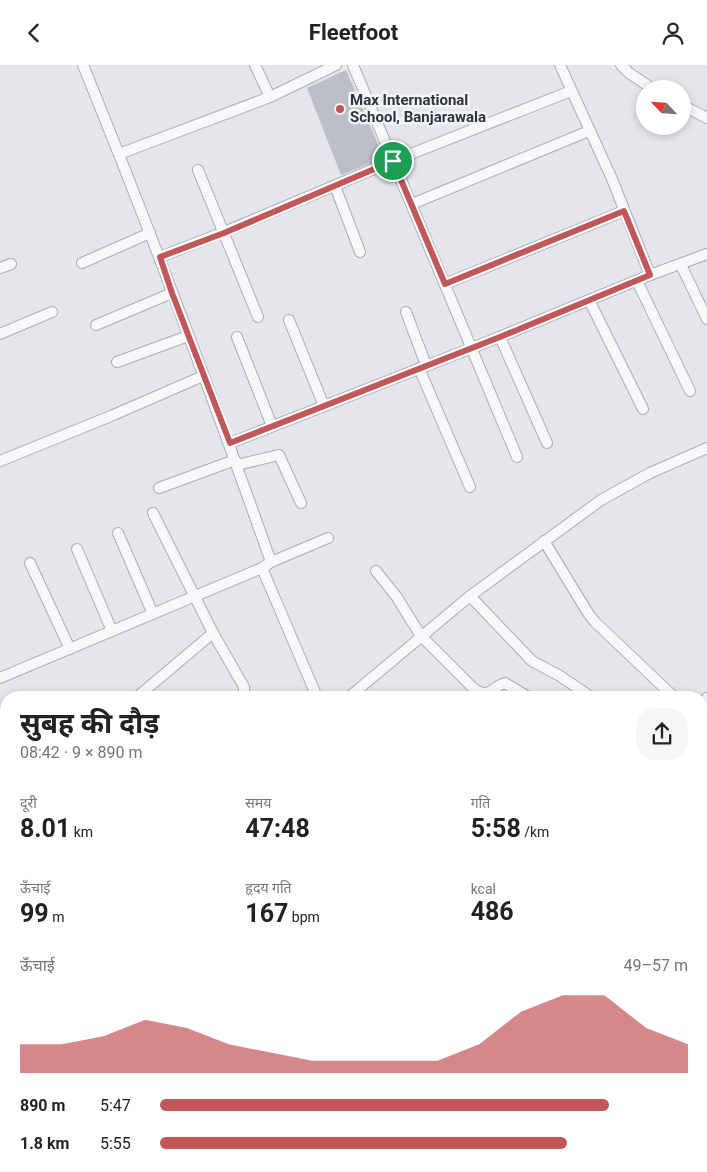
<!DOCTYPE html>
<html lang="hi">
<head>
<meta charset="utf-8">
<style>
  body { margin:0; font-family:Roboto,"Noto Sans Devanagari",sans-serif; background:#f6f6f6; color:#222; height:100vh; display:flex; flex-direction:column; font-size:19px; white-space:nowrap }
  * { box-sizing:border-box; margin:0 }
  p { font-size:16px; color:#767676 }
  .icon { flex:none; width:28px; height:28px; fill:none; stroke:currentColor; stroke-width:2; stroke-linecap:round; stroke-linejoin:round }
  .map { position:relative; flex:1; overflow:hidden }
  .sheet { position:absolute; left:0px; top:626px; width:708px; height:481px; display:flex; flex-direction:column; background:#fff; border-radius:20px 20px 0 0; box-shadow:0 2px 8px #0003 }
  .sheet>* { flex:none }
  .needle { width:32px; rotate:295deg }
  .fabs { position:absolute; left:636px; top:15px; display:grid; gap:10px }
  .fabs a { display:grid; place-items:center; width:55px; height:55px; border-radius:50%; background:#fff; box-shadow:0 2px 8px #0003; font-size:25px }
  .pin { position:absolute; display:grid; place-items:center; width:42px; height:42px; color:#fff; margin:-21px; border:2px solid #fff; border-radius:50%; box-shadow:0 1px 5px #0007 }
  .round { display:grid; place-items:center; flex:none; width:52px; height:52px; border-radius:20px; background:#f6f6f6 }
  .headline { display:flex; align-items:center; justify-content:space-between; height:85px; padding:0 20px }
  h1 { font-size:28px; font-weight:700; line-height:38px }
  .metrics { display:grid; grid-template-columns:repeat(3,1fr); gap:8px; height:85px; padding:5px 20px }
  .metrics div { display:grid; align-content:center }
  .metrics b { font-size:25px; font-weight:700 }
  .metrics small { font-size:14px; font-weight:400 }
  .metrics p { font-size:14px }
  .chart { height:140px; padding:10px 20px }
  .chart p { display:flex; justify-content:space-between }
  .chart svg { width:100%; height:90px; margin-top:5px; fill:#c2575a; opacity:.7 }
  ul { padding:0 20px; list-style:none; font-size:16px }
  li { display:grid; grid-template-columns:80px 60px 1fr; align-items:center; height:38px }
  li i { height:12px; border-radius:6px; background:#c2575a }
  header { display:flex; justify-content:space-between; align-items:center; height:65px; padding:0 20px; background:#fff; font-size:22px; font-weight:700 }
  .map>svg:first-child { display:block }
  .building { fill:#bcbfc7 }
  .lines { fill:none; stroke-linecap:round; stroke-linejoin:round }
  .minor-casing { stroke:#aaadb5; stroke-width:12 }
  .minor { stroke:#f7f8fa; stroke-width:10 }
  .route-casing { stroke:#fff; stroke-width:10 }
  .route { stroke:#c2575a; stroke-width:6 }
  .poi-dot { fill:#c2575a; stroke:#f4f6f8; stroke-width:2 }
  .labels { text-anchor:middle; stroke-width:5; stroke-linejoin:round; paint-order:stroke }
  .poi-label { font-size:15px; font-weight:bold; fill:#2e3342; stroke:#f4f6f8; text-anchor:start }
</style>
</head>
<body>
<header><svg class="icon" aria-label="back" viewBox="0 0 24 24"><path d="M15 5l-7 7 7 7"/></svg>Fleetfoot<svg class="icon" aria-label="person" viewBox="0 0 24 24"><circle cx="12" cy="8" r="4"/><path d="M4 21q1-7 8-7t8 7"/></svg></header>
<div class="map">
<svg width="707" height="1107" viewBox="0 0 707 1107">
  <rect width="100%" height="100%" fill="#e5e6eb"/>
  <path class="building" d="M346,5L384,93L341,110L307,23Z"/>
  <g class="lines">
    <g class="minor-casing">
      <g id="minor">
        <path d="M83,0C150,164 212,330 271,497L262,503L317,632"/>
        <path d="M255,0L270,32"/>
        <path d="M353,0L517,392"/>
        <path d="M560,0L612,114L650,210"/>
        <path d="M621,0L629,8L653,24"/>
        <path d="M682,40L707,53"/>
        <path d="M119,89L270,32L336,0"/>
        <path d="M198,105L258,252"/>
        <path d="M335,121L360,187"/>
        <path d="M412,139L589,66"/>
        <path d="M160,192L224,167L393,96L571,26"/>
        <path d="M82,198L150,168"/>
        <path d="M681,200L707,254"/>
        <path d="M0,203L11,199"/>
        <path d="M637,216L690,326"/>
        <path d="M445,219L624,146"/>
        <path d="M589,235L643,344"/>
        <path d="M406,247L426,300"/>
        <path d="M289,255L324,341"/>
        <path d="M96,260L172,228"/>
        <path d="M0,269L52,247"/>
        <path d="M237,272L272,361"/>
        <path d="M500,272L547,378"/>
        <path d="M117,297L188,271"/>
        <path d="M419,303L470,422"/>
        <path d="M230,378L492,275L650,210L707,189"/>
        <path d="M0,396L111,351L203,311"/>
        <path d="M237,400L279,390L301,438"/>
        <path d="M159,423L235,395"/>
        <path d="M153,448L213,568L244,622V627L242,632"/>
        <path d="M118,468L153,549"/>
        <path d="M544,476L588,548L595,557L674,632"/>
        <path d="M77,484L112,566"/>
        <path d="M271,497L328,473"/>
        <path d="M30,498L70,584"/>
        <path d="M376,506L396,531L421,571L473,623C490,635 491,622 505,618L528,632"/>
        <path d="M470,531L532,596L560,611L591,632"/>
        <path d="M0,613L262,503"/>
        <path d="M137,632L213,568"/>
        <path d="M349,632L470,531L601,435L650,408L707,383"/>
        <path d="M701,639L707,633"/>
        <path d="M701,651L707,657"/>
        <path d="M0,711L6,726"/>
        <path d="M0,832L6,829"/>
        <path d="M0,922L6,916"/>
        <path d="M0,1042L6,1055"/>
        <path d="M29,1101L32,1107"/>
        <path d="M150,1101L153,1107"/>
        <path d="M291,1101L299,1107"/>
        <path d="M427,1101L429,1107"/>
      </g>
    </g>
    <use href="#minor" class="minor"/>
  </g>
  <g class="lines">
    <g class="route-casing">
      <path id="route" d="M393,96L445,219L624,146L650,210L500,272L230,378L172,228L160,192L224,168Z"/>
    </g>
    <use href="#route" class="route"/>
  </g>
  <circle class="poi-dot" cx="340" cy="44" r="5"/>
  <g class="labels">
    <g class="poi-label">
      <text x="350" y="40">Max International<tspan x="350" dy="17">School, Banjarawala</tspan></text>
    </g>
  </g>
</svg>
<div class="fabs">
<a><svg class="needle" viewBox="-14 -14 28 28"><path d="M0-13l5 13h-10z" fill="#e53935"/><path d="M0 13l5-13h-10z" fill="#767676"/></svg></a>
</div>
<div class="pin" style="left:393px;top:96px;background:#1e9e55"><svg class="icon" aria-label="arrive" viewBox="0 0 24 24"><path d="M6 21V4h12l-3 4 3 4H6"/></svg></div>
<section class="sheet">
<div class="headline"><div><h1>सुबह की दौड़</h1><p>08:42 · 9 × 890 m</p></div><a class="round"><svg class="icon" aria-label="share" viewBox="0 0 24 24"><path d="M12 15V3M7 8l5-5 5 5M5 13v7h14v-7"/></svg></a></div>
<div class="metrics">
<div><p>दूरी</p><b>8.01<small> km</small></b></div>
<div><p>समय</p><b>47:48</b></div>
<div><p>गति</p><b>5:58<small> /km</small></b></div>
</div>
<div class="metrics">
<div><p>ऊँचाई</p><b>99<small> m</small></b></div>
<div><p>हृदय गति</p><b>167<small> bpm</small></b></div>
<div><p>kcal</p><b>486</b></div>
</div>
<div class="chart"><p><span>ऊँचाई</span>49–57 m</p>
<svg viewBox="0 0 160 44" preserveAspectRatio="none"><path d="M0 44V30L10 30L20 26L30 18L40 22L50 30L60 34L70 38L80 38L90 38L100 38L110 30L120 14L130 6L140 6L150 22L160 30V44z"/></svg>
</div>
<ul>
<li><b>890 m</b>5:47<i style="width:85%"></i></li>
<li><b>1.8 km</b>5:55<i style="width:77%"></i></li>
</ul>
</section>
</div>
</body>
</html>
